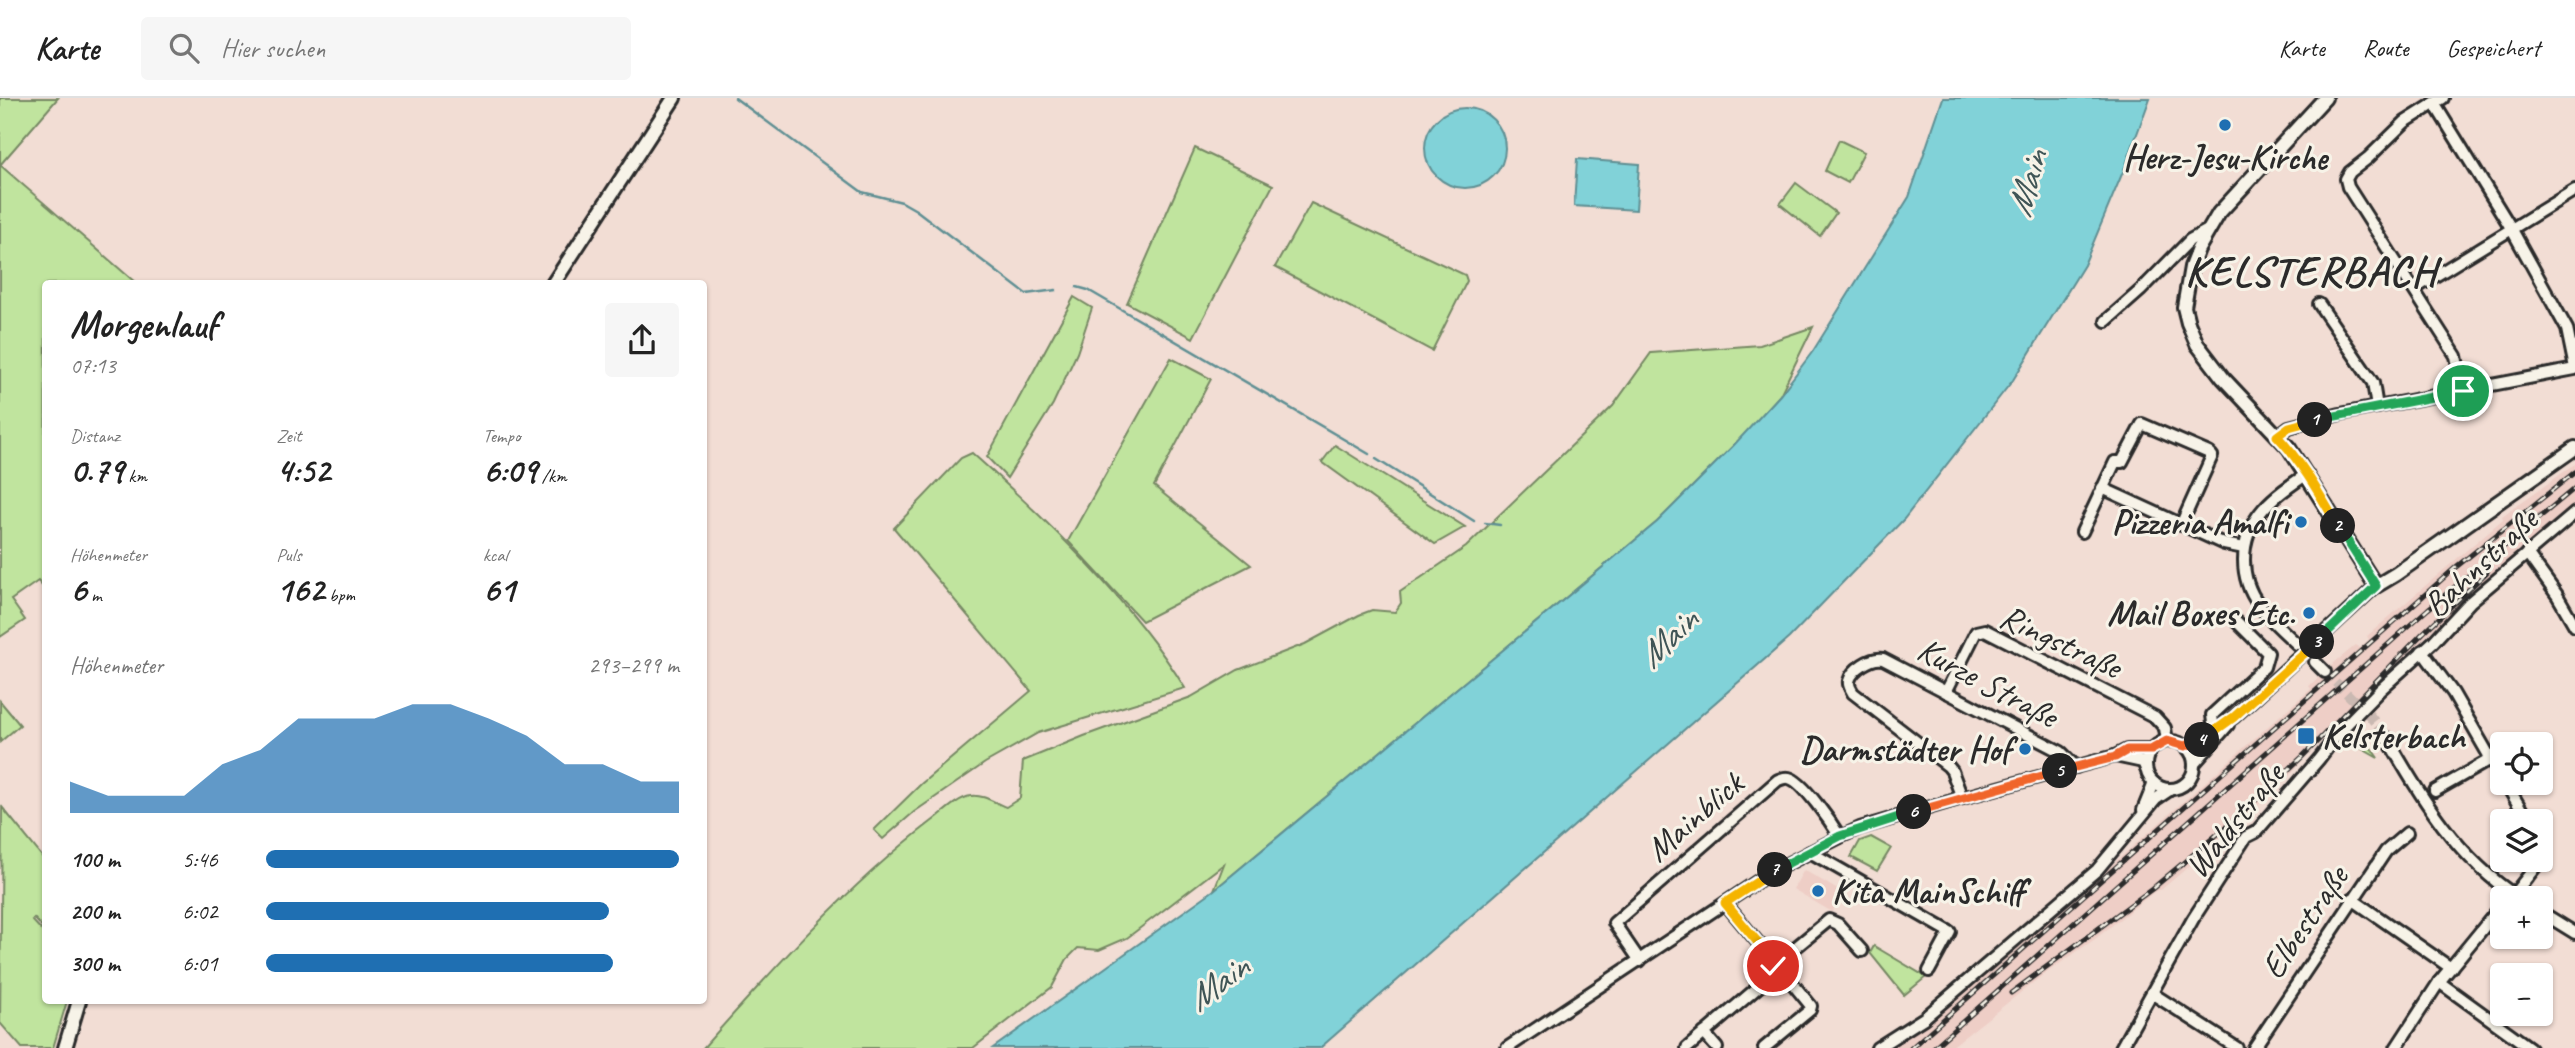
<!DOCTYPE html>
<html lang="de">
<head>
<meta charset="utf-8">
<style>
  body { margin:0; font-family:Caveat,sans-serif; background:#f6f6f6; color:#222; height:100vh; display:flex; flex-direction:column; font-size:26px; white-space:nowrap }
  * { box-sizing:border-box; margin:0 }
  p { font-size:23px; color:#767676 }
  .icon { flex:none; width:38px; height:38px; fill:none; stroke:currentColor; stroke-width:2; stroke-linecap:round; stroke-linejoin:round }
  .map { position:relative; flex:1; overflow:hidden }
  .side { position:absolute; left:42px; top:182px; width:665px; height:724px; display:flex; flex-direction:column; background:#fff; border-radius:7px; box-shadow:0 2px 5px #0004 }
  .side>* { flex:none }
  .fabs { position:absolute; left:2490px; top:634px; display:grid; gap:14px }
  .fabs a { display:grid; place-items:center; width:63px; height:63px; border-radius:7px; background:#fff; box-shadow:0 2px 5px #0004; font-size:35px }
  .pin { position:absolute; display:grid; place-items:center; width:60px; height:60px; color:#fff; margin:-30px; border:4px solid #fff; border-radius:50%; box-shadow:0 2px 7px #0007 }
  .km { position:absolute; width:35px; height:35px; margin:-18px; border-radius:50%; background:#222; color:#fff; font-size:19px; line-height:35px; text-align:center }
  .round { display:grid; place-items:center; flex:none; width:74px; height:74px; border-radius:7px; background:#f6f6f6 }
  .overview { display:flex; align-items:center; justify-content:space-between; height:119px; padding:0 28px }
  h1 { font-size:38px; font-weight:700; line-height:52px }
  .metrics { display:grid; grid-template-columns:repeat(3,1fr); gap:10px; height:119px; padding:7px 28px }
  .metrics div { display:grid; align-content:center }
  .metrics b { font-size:35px; font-weight:700 }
  .metrics small { font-size:19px; font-weight:400 }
  .metrics p { font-size:19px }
  .chart { height:196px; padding:14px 28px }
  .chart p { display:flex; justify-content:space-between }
  .chart svg { width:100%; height:126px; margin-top:7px; fill:#1f6fb2; opacity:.7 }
  ul { padding:0 28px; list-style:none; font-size:23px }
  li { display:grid; grid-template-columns:112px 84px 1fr; align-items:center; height:52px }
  li i { height:18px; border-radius:9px; background:#1f6fb2 }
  header { display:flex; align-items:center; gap:42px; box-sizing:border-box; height:98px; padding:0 35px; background:#fff; border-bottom:2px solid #e0e0e0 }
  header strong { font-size:33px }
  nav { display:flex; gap:38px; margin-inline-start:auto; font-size:24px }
  .search { width:490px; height:63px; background:#f6f6f6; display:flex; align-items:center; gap:18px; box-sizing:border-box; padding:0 24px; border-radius:7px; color:#767676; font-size:26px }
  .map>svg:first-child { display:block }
  .built { fill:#eecec6 }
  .green { fill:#c0e49e; stroke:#768864; stroke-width:2 }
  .water { fill:#81d2d8; stroke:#5f8f93; stroke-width:2 }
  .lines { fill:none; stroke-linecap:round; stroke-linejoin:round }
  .stream { stroke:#5f8f93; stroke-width:2.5 }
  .minor-tunnel { stroke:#cab9b2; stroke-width:10; stroke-dasharray:10 5; stroke-linecap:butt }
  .minor-casing { stroke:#2b2b2b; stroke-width:16 }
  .tertiary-casing { stroke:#2b2b2b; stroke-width:18 }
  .minor { stroke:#f7f3e8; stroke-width:10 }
  .tertiary { stroke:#f7f3e8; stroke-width:12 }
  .rail-casing { stroke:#2b2b2b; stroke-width:5 }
  .rail { stroke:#f7f3e8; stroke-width:2.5; stroke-dasharray:8; stroke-linecap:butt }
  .split-1-casing { stroke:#fff; stroke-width:14 }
  .split-2-casing { stroke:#fff; stroke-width:14 }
  .split-3-casing { stroke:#fff; stroke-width:14 }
  .split-4-casing { stroke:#fff; stroke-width:14 }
  .split-5-casing { stroke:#fff; stroke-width:14 }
  .split-6-casing { stroke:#fff; stroke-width:14 }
  .split-7-casing { stroke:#fff; stroke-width:14 }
  .split-8-casing { stroke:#fff; stroke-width:14 }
  .split-1 { stroke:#22a559; stroke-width:9 }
  .split-2 { stroke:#f5b400; stroke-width:9 }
  .split-3 { stroke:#22a559; stroke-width:9 }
  .split-4 { stroke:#f5b400; stroke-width:9 }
  .split-5 { stroke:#f0652b; stroke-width:9 }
  .split-6 { stroke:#f0652b; stroke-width:9 }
  .split-7 { stroke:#22a559; stroke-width:9 }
  .split-8 { stroke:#f5b400; stroke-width:9 }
  .poi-dot { fill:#1f6fb2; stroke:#f7f3e8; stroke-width:2.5 }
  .labels { text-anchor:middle; stroke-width:6; stroke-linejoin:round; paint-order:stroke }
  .poi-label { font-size:35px; font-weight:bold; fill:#2b2b2b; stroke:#f7f3e8; text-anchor:end }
  .street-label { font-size:35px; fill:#2b2b2b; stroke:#f7f3e8 }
  .water-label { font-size:37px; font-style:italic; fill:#405556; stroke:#f7f3e8 }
  .district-label { font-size:42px; font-weight:bold; letter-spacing:2px; fill:#2b2b2b; stroke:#f7f3e8 }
</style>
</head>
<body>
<header>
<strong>Karte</strong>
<div class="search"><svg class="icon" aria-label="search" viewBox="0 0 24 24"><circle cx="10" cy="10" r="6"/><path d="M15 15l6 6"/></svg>Hier suchen</div>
<nav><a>Karte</a><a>Route</a><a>Gespeichert</a></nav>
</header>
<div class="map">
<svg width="2575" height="950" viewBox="0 0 2575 950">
  <rect width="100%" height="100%" fill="#f2ddd4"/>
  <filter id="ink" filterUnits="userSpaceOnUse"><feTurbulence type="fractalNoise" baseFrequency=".0143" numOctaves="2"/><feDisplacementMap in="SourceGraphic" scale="14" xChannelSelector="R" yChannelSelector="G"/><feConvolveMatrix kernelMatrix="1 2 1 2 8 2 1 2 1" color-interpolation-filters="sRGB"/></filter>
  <g filter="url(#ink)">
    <g class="built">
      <path d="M2575,366V406L2475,490L2303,661L2289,678L2225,738L2162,791L2155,793L2095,841L2039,880L1950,950H1886L1939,915L2051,821L2292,607L2311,591L2309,588L2334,565L2356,547L2359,550L2369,542L2367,538L2503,421L2502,418Z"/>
      <path d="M1804,772L1843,795L1832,814L1793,791Z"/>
    </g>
    <g class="green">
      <path d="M0,0H58L0,67L136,185L46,186L45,491L38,483L11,502L25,522L0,539Z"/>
      <path d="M1839,42L1864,54L1848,85L1825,73Z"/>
      <path d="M1195,50L1273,87L1193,240L1127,205Z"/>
      <path d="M1796,85L1836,115L1820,138L1780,106Z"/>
      <path d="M1311,105L1465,177L1467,183L1432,253L1275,169Z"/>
      <path d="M1074,199L1092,210L1077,255L1053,306L1007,380L987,359Z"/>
      <path d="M1813,229L1780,297L1743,338L1657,424L1214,792L1224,766L1127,840L1099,852L1078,850L1067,861L1052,889L973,950H703C774,870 846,789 931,724C942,716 957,700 971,698C983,696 995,705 1006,709L1020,700L1023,663L1084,638L1191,599L1238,572L1305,546L1359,517L1372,512L1395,514L1401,505L1400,494L1466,449L1493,423L1613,308L1651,255L1760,247Z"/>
      <path d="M1171,260L1211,281L1154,388L1251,467L1142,523L1068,443Z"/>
      <path d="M1335,347L1465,429L1435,446L1322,364Z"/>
      <path d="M972,355C1047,422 1133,505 1185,590L1038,635L985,665L914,714L883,741L874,732L921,686L1031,593L894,430L961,360Z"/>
      <path d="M0,603L20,627L0,644Z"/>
      <path d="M2360,634L2378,660L2350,644Z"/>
      <path d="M2,709L45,762V832L34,820L32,822L45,836L46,903H67L53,950H22L0,925Z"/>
      <path d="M1871,739L1891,750L1877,773L1851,759L1860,743Z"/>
      <path d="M1874,848L1926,879L1904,897L1870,855Z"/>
    </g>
    <g class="water">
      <path d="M1943,0H2150L2125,69L2084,167L2013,282L1904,421L1789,540L1320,950H993L1214,792L1657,424L1733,348L1780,297L1813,253L1909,99Z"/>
      <circle cx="1465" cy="50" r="40"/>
      <path d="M1577,61L1639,66L1636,112L1574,108Z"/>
    </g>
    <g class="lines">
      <g class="stream">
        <path d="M735,0L862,94L902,104L916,112L1026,196L1056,192"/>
        <path d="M1077,189L1088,192L1369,356"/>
        <path d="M1376,361L1474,423"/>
        <path d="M1485,425L1500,427"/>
      </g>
      <path class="minor-tunnel" d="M2325,574L2370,618L2387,640"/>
      <g class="minor-casing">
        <g id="minor">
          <path d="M2443,0L2405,24L2368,60L2350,74L2346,81L2348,89L2456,258L2463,293"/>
          <path d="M2434,5L2511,130L2567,231L2575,270"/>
          <path d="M2414,191L2575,92"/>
          <path d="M2319,206L2373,285L2377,309"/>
          <path d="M2106,223L2141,192L2190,142L2210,131"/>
          <path d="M2277,338L2289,329L2340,316L2575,271"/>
          <path d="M2102,390L2224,446L2244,450"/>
          <path d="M2082,434L2115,364H2122L2142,326L2209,355L2212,358L2181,427"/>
          <path d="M2527,455L2557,497L2575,528"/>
          <path d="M2297,546C2284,534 2270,522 2259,507C2250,495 2244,479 2244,462C2244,419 2274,398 2307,376"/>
          <path d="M2422,553L2453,595L2502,680"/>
          <path d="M2315,564L2325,574"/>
          <path d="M1946,594L1976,534L1985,532L2155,619L2165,630L2167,643"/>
          <path d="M2214,633L2212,617L2264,569L2268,555L2236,523"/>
          <path d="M2387,640C2421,700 2458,761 2519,800"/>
          <circle cx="2170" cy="667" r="24"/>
          <path d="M2185,648L2200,644L2234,619L2376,488"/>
          <path d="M2115,658L2143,664L2146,671"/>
          <path d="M2194,666L2228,627"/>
          <path d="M2505,684L2528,723"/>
          <path d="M2435,693L2491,661"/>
          <path d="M1962,700L1952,673L1948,668L1853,595C1851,591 1848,588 1849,583C1852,571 1871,559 1883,561L2061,654L2076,669"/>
          <path d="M2143,712L2154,685"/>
          <path d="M1810,754L1950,834L1929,873"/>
          <path d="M2511,800L2543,759L2545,752L2541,745"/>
          <path d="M2352,801L2451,870"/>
          <path d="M2541,814L2575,835"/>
          <path d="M1640,863L1614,825L1778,682C1782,681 1784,679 1789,680C1803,683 1832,726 1840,739"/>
          <path d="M2439,884L2530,950"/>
          <path d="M2153,896L2237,950"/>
          <path d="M1704,935L1717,950"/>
          <path d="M1507,950L1773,773L1840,739L1860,730L1962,700L2115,658L2127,652H2151"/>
          <path d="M1687,950L1770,879C1773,871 1774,866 1770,859L1725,805"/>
          <path d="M1764,950L1810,912L1811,908L1784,875L1773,868L1829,822L1838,826L1862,853"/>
          <path d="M1877,950L1924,920L2097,772L2156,701L2171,691"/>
          <path d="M2121,950L2193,821L2246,739L2256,734L2319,661L2341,632L2381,591L2433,544L2470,504L2575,415"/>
          <path d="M2254,950L2386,753L2407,735"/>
          <path d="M2396,950L2439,884L2502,807"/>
        </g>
      </g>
      <g class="tertiary-casing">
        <g id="tertiary">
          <path d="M2325,0L2219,115L2198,151L2191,169L2184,209L2188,225L2197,246L2223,280L2289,350L2376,488L2396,476L2575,350"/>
          <path d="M553,186L674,0"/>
          <path d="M65,950L79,903"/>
        </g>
      </g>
      <use href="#minor" class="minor"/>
      <use href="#tertiary" class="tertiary"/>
      <g class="rail-casing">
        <g id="rail">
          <path d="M2011,895L2152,791L2232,724L2302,659L2423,535L2487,474"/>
          <path d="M1911,950L2456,469L2575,374"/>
          <path d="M1933,950L2428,511L2575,390"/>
        </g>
      </g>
      <use href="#rail" class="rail"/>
    </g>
  </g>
  <g class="lines" filter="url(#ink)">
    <g class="split-1-casing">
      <path id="split-1" d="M2315,322L2463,293"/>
    </g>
    <g class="split-2-casing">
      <path id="split-2" d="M2315,322L2289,329L2277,338C2302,364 2320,397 2338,428"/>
    </g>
    <g class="split-3-casing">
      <path id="split-3" d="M2317,544L2376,488L2338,428"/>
    </g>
    <g class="split-4-casing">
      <path id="split-4" d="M2202,642L2234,619L2317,544"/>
    </g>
    <g class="split-5-casing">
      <path id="split-5" d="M2060,673L2115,659L2127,652H2151L2167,643L2185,648L2202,642"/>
    </g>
    <g class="split-6-casing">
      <path id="split-6" d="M1914,714L2060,673"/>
    </g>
    <g class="split-7-casing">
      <path id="split-7" d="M1775,772L1840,738L1914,714"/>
    </g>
    <g class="split-8-casing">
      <path id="split-8" d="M1773,868L1770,859L1725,805L1775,772"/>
    </g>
    <use href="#split-1" class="split-1"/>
    <use href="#split-2" class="split-2"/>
    <use href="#split-3" class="split-3"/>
    <use href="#split-4" class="split-4"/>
    <use href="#split-5" class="split-5"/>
    <use href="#split-6" class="split-6"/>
    <use href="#split-7" class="split-7"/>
    <use href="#split-8" class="split-8"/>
  </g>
  <g class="poi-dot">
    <circle cx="2225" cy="27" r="7"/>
    <circle cx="2301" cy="424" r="7"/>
    <circle cx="2309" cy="515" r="7"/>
    <rect x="2297" y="629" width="18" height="18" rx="3.5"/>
    <circle cx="2025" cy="651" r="7"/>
    <circle cx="1818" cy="793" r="7"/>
  </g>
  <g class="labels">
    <g class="poi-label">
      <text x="2225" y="71" text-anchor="middle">Herz-Jesu-Kirche</text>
      <text x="2287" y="436">Pizzeria Amalfi</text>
      <text x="2295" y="527">Mail Boxes Etc.</text>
      <text x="2322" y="650" text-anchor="start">Kelsterbach</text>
      <text x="2011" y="663">Darmstädter Hof</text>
      <text x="1832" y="805" text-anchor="start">Kita MainSchiff</text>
    </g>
    <g class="street-label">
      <text transform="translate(2480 464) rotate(-43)" y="12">Bahnstraße</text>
      <text transform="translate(2061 543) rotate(25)" y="12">Ringstraße</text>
      <text transform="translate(1988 584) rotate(28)" y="12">Kurze Straße</text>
      <text transform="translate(1694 718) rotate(-41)" y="12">Mainblick</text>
      <text transform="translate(2234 722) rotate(-51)" y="12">Waldstraße</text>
      <text transform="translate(2304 824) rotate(-56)" y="12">Elbestraße</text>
    </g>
    <g class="water-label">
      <text transform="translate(2026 85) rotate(-74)" y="13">Main</text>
      <text transform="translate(1667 539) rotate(-44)" y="13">Main</text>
      <text transform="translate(1217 884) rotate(-37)" y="13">Main</text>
    </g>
    <g class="district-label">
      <text x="2311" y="187">KELSTERBACH</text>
    </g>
  </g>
</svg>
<div class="fabs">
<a><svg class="icon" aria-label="locate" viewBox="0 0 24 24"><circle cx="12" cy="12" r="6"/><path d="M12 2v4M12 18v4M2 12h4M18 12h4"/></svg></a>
<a><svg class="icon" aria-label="layers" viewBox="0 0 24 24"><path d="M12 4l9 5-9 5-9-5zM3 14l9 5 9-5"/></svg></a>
<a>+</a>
<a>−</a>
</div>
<div class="pin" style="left:2463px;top:293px;background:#1e9e55"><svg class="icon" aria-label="arrive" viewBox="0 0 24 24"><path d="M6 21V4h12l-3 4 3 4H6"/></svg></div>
<div class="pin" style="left:1773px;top:868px;background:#d93025"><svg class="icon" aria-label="check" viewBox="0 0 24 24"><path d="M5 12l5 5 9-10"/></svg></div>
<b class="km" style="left:2315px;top:322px">1</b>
<b class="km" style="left:2338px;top:428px">2</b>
<b class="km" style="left:2317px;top:544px">3</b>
<b class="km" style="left:2202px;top:642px">4</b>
<b class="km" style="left:2060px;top:673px">5</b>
<b class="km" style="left:1914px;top:714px">6</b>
<b class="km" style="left:1775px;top:772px">7</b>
<section class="side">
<div class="overview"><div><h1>Morgenlauf</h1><p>07:13</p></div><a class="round"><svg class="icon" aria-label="share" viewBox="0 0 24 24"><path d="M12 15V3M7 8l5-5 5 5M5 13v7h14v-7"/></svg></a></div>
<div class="metrics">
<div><p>Distanz</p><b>0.79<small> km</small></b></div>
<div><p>Zeit</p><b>4:52</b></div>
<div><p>Tempo</p><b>6:09<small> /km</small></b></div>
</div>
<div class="metrics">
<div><p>Höhenmeter</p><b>6<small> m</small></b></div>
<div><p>Puls</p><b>162<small> bpm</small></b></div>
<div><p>kcal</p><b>61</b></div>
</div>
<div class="chart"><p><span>Höhenmeter</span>293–299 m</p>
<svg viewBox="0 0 160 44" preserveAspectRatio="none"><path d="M0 44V33L10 38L20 38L30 38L40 27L50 22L60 11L70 11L80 11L90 6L100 6L110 11L120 17L130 27L140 27L150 33L160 33V44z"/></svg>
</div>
<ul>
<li><b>100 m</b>5:46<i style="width:100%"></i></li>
<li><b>200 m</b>6:02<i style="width:83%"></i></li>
<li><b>300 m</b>6:01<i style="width:84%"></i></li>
</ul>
</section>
</div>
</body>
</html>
